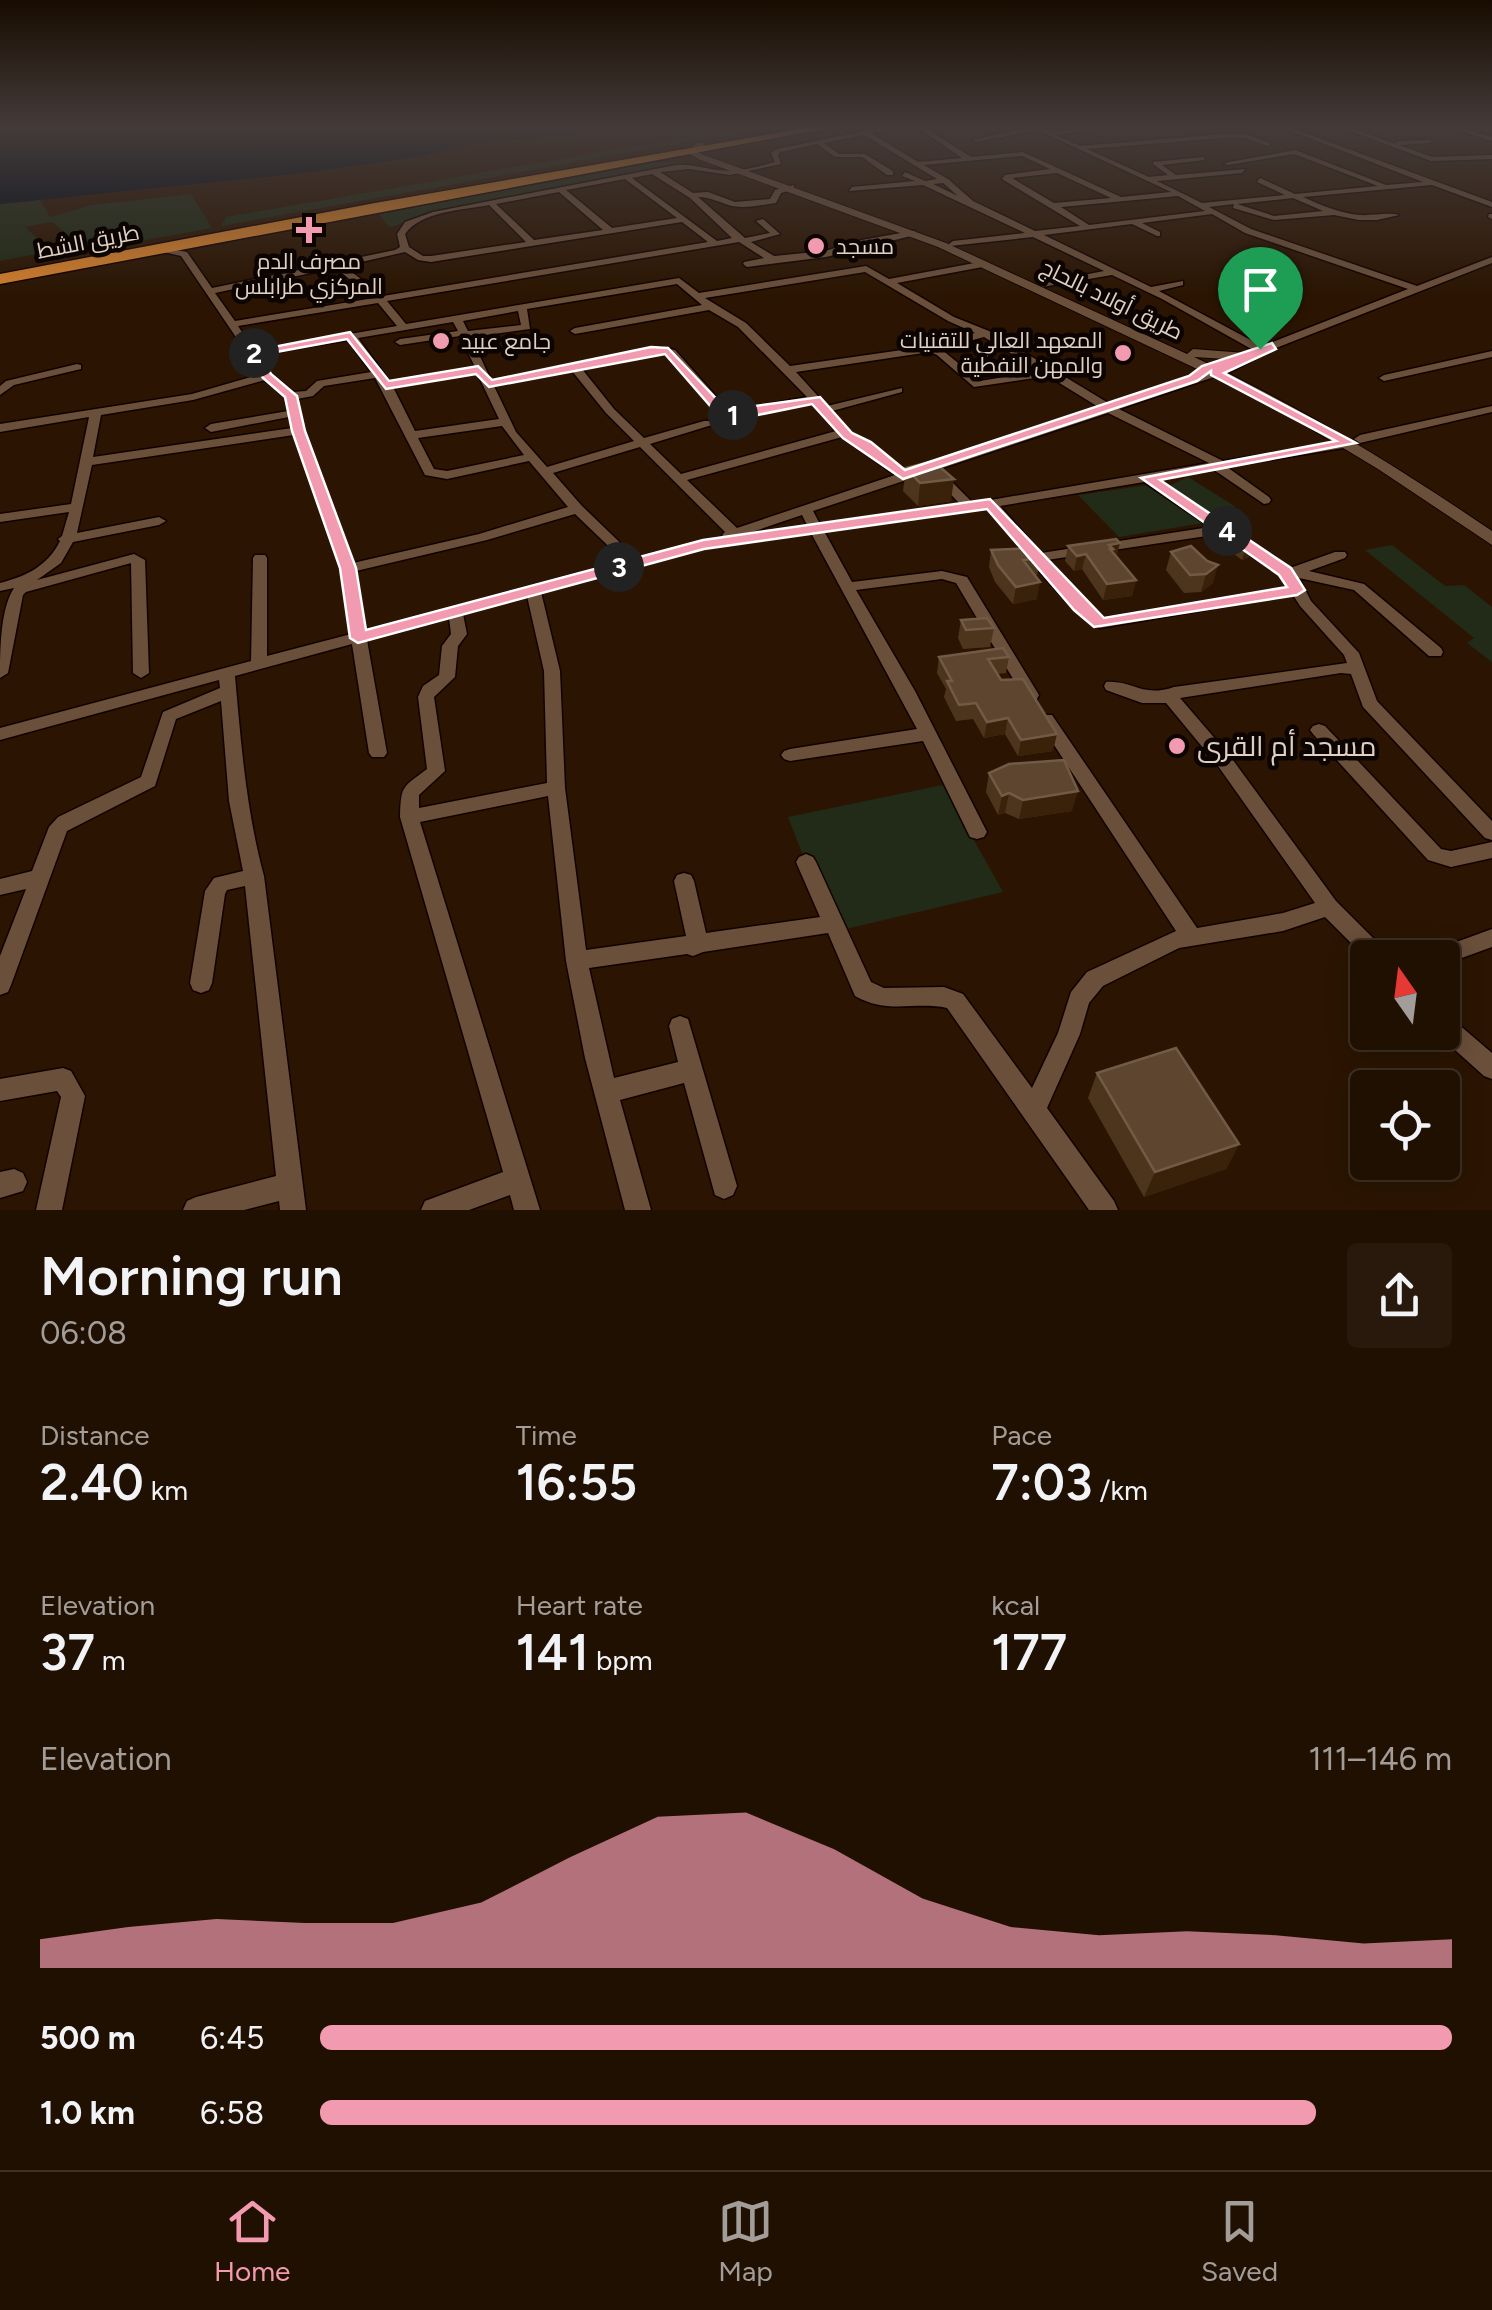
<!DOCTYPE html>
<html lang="en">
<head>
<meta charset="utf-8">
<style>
  body { margin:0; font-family:Figtree,Cairo,sans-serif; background:#28190c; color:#f1f3f6; height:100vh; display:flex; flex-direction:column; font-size:38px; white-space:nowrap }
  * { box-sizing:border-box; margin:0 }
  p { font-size:32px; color:#a29d99 }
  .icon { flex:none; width:55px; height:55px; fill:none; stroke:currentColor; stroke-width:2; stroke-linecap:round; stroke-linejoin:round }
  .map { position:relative; height:1210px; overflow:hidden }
  .side { display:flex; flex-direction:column; background:#201002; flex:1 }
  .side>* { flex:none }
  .needle { width:65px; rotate:346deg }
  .tools { position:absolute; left:1350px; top:940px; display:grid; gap:20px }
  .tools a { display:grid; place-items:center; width:110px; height:110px; border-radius:10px; background:#201002; box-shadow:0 5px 25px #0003,0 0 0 2px #3d3024; font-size:50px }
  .pin { position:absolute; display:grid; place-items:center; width:85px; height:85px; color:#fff; margin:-102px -42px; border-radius:50% 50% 50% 0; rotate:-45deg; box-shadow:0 0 10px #0007 }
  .pin .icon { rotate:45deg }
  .km { position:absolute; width:50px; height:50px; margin:-25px; border-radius:50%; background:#222; color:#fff; font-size:28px; line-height:50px; text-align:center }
  .round { display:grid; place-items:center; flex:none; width:105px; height:105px; border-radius:10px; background:#28190c }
  .headline { display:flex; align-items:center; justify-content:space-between; height:170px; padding:0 40px }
  h1 { font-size:55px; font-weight:600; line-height:75px }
  .figures { display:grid; grid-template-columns:repeat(3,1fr); gap:15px; height:170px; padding:10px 40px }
  .figures div { display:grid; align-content:center }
  .figures b { font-size:50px; font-weight:600 }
  .figures small { font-size:28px; font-weight:400 }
  .figures p { font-size:28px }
  .chart { height:280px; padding:20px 40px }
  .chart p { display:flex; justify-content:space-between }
  .chart svg { width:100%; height:180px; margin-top:10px; fill:#f29aaf; opacity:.7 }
  ul { padding:0 40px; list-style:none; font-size:32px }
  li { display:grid; grid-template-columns:160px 120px 1fr; align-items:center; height:75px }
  li i { height:25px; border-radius:12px; background:#f29aaf }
  .dock { display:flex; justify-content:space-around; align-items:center; height:140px; border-top:2px solid #3d3024; background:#201002; font-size:28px; color:#a29d99 }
  .dock a { display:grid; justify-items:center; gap:5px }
  .dock .current { color:#f29aaf }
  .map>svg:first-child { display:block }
  .green { fill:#212b17 }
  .water { fill:#000d1b }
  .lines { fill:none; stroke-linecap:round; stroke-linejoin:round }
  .minor-casing { stroke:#120200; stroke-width:3 }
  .secondary-casing { stroke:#120200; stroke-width:2 }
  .trunk-casing { stroke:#120200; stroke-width:3 }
  .minor { fill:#6a4f3a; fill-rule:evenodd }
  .secondary { fill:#6a4f3a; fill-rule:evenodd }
  .trunk { fill:#d17e2c; fill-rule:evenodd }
  .wall { fill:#4d351d }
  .shaded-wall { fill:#39210a }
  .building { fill:#5d452f; stroke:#715b46; stroke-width:2.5 }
  .route { fill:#f29aaf; stroke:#fff; stroke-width:2.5; fill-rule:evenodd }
  .poi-dot { fill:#f29aaf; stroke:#0c0401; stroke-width:4 }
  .labels { text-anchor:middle; stroke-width:9; stroke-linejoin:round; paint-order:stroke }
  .far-street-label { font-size:22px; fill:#e0d0c4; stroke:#0c0401 }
  .far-poi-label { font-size:22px; fill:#e0d0c4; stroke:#0c0401; text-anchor:start }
  .poi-label { font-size:28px; fill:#e0d0c4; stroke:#0c0401; text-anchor:start }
</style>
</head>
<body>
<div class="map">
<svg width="1492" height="1210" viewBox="0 0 1492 1210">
  <rect width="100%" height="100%" fill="#2b1502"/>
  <g class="green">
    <path d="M752,126H777L221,226L226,217Z"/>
    <path d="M650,162H686L428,212L395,226L389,227L379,214Z"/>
    <path d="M191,194L212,228L87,251L52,222L25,227L51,251L0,261V204L40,200L50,217L92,205Z"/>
    <path d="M1188,477L1236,507L1209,514L1169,486Z"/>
    <path d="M1148,485L1209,522L1119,537L1078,495Z"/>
    <path d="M1392,545L1445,586L1464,585L1492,607V662L1467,643L1474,638L1365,550Z"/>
    <path d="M943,785L1003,892L833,932L788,817Z"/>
  </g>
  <path class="water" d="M0,126H631L469,145L417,157L312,172L0,204Z"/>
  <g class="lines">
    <g class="minor-casing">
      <g id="minor">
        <path d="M889,126H901L871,133L918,162L962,158L915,126H922L971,157L1023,152L1121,197L1171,192L1038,130L976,142L973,140L1035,126L1043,127L1050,133L1115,126L1056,135L1080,146L1224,134H1246L1270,143L1268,146L1245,138H1224L1087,149L1149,177L1168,175L1153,164V162L1203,157L1205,160L1162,165L1176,175L1245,169L1242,173L1157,181L1202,203L1285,195L1257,182L1260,178L1295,194L1378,186L1294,154L1228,165L1224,163L1295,150L1386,185L1423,182L1278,126H1286L1492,202V207L1432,185L1303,197C1321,205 1339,213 1359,215C1372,216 1387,212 1399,215L1377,220H1359L1334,215L1274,220L1233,208L1234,204L1209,207L1251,229L1417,286L1492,257V263L1276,348L1232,371L1119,409L1223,461L1353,440V446L1349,447L1227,467L1269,497L1271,500L1269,503L1264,504L1214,470L1157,479L1290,568L1335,552H1345L1347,555L1345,558L1309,571L1364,584L1441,648L1443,652L1441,656H1429L1354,590L1299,578L1311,601L1359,653L1377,701L1492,821V840L1485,838L1363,707L1351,674L1341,673L1180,698L1230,756L1336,901L1387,952L1389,958H1368V960L1325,917L1283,931L1179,948L1103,986L1089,1003L1080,1034L1047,1108L1114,1201L1118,1210H1089L947,1008C914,1001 888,1015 855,996L828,933L703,952L693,956L687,954L589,968L614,1078L678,1062L669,1026L672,1019L680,1016L688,1019L737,1186L733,1195L724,1199L715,1195L684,1083L620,1100L651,1210H625L585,1058L566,961L548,796L420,822L540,1210H514L510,1195L469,1210H421L425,1201L503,1172L400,817C401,785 402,788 427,769L418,697L423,686L439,675L442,646L451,634L449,618L367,640L387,753L384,757H372L369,753L352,644L235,676C241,743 246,810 264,876L306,1210H280L279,1201L244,1210H183L187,1201L196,1197L276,1176L245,886L227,890L225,894L212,983L209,990L201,993L193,990L190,983L205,891L214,878L243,871L229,801L221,701L176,719L155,786L67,831L11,985L8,992L0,995V956L26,889L0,895V879L32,871L49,827L58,817L141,777L163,712L220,688L219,680L0,740V728L251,661L253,558L255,555H265L267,558V656L351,634L341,568L294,435L92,465L77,533L159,517L166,521L159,525L73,542L61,563L37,580L134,554L145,560L149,673L141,678L133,673L131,563L26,592L23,595L8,673L0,678C0,652 0,609 14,588L0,591V583C26,576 47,567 60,541L58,539L62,536L69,512L0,522V514L71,504L89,417L0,432V424L192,394L261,374L181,256L155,250V246L187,252L212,288L395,250L400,247L397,234L405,222L433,212L676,165C691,164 703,168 717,170C737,173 756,167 775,162L771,153L777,149ZM864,135L937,179L925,181L905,172L902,176L915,181L852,187L849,191L923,185L1025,233L953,241L949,244L950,246L1033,237L1104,271L1042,283V287L1112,275L1162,299L1255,351L1224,367L1110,404L989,331L954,317L897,283L988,266L989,264L985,261L889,279L866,266L699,293L679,278L406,324L387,301L739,242L764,258L744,262L743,264L747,267L826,257L915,235V231H912L862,240L825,251L774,256L751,242L780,234L763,219L756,221L770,233L745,238L698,197C711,197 720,203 732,206C746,209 761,205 776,203L781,193L794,189V185L775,190L770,199L735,202L708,192L693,193L660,172L689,169L730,175L781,164L778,154L781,152L817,144L835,157H862L887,175H893V171L865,154H839L824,143ZM1022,156L1050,169L1005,175L1002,179L1080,226L1035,231L973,201L948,179L924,165ZM1057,173L1111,198L1054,203L1012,178ZM652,174L690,198L732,238L717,241L632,178ZM625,179L677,218L612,228L566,190ZM943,183L958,196L933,184ZM559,192L603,230L534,240L496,204ZM1178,196L1205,211L1089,225L1061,207ZM1293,198L1323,211L1274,216L1237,204ZM489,205L526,242L431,256H423L409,247L405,234C421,211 464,210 489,205ZM1212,214L1245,233L1408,289L1262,346L1159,291L1183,285V281L1151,287L1044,235L1132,224L1157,236H1160V232L1142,223ZM682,222L708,242L383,296L344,266L405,252L418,260L431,262ZM335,268L374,298L235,321L215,293ZM865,272L948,321L975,333L930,346L790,366L746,323L705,298ZM677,284L702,305L575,328L570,331L575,334L709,310L738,327L807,397L729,411L675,350L660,347L491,380L471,337L530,329L527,309ZM378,303L397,326L254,350L238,326ZM518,311L521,325L468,331L463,321ZM453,322L458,331L400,339L395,342L400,345L460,336L475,367L389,381L358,338ZM984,337L1040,371L980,381L941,349ZM348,340L371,372L317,381L306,391L293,392L271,374L258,355ZM930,352L937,355L974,387L1048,376L1100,408L907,472L848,430L832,411L902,392V388L827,406L796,372ZM660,353L668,354L722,417L812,403L836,431L681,474L650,444L712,425V421H704L644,438L614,409L582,369ZM572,371L606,413L634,441L547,467L516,432L494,386ZM477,373L499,419L415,431L393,387ZM375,378L425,475L447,479L529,461L568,507L479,534L353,563L304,431L297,399L313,396L324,386ZM265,380L286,397L288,411L211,424L205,428L211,432L289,417L292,428L93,457L101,415L193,400ZM1108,413L1209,463L973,503L943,473L939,472L933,476L960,504L820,524L813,511ZM502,426L524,455L447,471L434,469L418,438ZM842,437L895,475L737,528L687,480ZM640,447L725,532L722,535L724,537L703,540L636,558L582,506L553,473ZM1144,482L1210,527L1041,553L1000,506ZM988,508C1011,536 1071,616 1100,628L1293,595L1300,606L1344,655L1347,663L1174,687C1142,698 1133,680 1106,682L1104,686L1106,690L1142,703H1166L1218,766L1315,903L1283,913L1197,928L1052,715H1040L1037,719L1176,931L1087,972L1071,992L1058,1033L1032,1088L963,994L944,987L884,988L871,982L816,862L813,857L806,854L799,857L796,862L820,917L706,933L694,881L691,875L684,873L677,875L674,881L686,936L586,950L565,788L560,671L541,592L704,548L811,533L917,729L790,749L784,751L781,755L784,759L790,761L923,741L970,837L977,839L984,837L987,832L915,691L856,590L942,579L956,583L1025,699H1037L1039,695L967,577L942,571L852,582L824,531ZM575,514L624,561L366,630L356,571L487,540ZM802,515L807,525L746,534ZM1220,534L1284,578L1289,587L1103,618L1085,604L1047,560ZM527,596L544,671L547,783L419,808V795L445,771L434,697L455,677L458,646L467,634L463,614Z"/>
        <path d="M1337,126H1346L1395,144L1398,141L1432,140L1430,143L1399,145L1432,157L1492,155V159L1431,161Z"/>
        <path d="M1445,126H1454L1492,137V141Z"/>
        <path d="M1489,214H1492V219L1488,217Z"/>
        <path d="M1492,351V357L1384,381L1379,378L1384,375Z"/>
        <path d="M77,364L81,365V369L14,385L0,395V386L6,381Z"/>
        <path d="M1492,406V412L1360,443L1354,439L1360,435Z"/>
        <path d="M1319,724L1325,726L1441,849L1451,851L1492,842V858L1451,867L1428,860L1313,734L1310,730L1313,726Z"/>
        <path d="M1492,929V947L1448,963L1442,961V958H1439L1437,954L1440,948Z"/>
        <path d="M1442,1014L1450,1017L1492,1053V1079L1484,1076L1435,1032H1442Z"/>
        <path d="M63,1068L71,1071L85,1096L62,1210H36L61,1097L57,1091L0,1101V1079Z"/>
        <path d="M14,1169L23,1173L27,1182L23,1191L0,1198V1172Z"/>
      </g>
    </g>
    <g class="secondary-casing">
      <path id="secondary" d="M698,142L705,144L698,152L704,155L946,243L1187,354L1193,349L1246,353L1248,356L1241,360L1194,357C1301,407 1395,465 1492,531V545L1378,469L1265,401L938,247L698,159L687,152Z"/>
    </g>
    <g class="trunk-casing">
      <path id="trunk" d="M817,126H839L0,284V274L375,203Z"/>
    </g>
    <use href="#minor" class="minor"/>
    <use href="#secondary" class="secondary"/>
    <use href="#trunk" class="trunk"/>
  </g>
  <g class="wall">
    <path d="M906,468L951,501L918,506L903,491Z"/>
    <path d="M1217,527L1252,546L1248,558L1242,560L1214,539Z"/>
    <path d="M1120,543L1116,557L1136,580L1132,596L1103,600L1082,569L1074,571L1065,561L1068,546Z"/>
    <path d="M1191,546L1213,583L1201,592L1184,593L1166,570L1171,552Z"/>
    <path d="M991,550L1041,558L1037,575H1035L1037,599L1013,604L995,582L989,567Z"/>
    <path d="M961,620L994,628L990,647L963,649L958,638Z"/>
    <path d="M939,657H1009L1006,673L997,674L1053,751L1018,756L1005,734L984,738L973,719L956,721L944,697L946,689L937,673Z"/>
    <path d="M989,773L1072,811L1019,819L1005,813L998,815L986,792Z"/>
    <path d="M1097,1073L1239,1144L1226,1169L1144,1197L1088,1098Z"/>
  </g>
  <g class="shaded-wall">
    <path d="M954,479L951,501L918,506L920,483Z"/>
    <path d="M1120,543L1116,558L1106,564L1109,545Z"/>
    <path d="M1252,546L1248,558L1242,560L1246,548Z"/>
    <path d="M1086,554L1082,569L1074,571L1077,556Z"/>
    <path d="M1218,565L1213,583L1201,592L1206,574Z"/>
    <path d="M1136,580L1132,596L1103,600L1107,584Z"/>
    <path d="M1040,582L1037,599L1013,604L1016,587Z"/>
    <path d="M1008,718L1005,734L984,738L987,722Z"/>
    <path d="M1057,734L1053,751L1018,756L1021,740Z"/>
    <path d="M1078,791L1072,811L1019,819L1023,800Z"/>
    <path d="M1009,793L1005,813L998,815L1002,796Z"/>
    <path d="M1239,1144L1226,1169L1144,1197L1155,1172Z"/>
  </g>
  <g class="building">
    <path d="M933,461L954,479L920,483L906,468Z"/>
    <path d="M1223,526L1252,546L1246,548L1217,527Z"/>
    <path d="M1116,539L1120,543L1109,545L1113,549H1110L1136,580L1107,584L1086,554L1077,556L1068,546Z"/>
    <path d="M1191,546L1207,561L1218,565L1206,574L1190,575L1171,552Z"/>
    <path d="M1032,548L1041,558L1023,560L1040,582L1016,587L998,565L991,550Z"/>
    <path d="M987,618L994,628L966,630L961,620Z"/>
    <path d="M1003,648L1009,657L988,659L1001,680L1023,679L1057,734L1021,740L1008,718L987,722L976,703L959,705L947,681H952L939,657Z"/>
    <path d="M1064,760L1078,791L1023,800L1009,793L1002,796L989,773L1009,764Z"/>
    <path d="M1176,1048L1239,1144L1155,1172L1097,1073Z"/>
  </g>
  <linearGradient id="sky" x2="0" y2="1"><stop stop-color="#180c01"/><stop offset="0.43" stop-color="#443b39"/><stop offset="1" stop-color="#443b39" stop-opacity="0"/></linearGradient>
  <rect width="1492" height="295" fill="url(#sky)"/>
  <path class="route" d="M350,332L389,381L478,366L492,380L651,347L668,348L727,410L820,397L852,433L871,442L905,470L1189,376L1202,366L1272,343L1276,349L1224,373L1356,443L1160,480L1291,568L1305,590L1297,595L1094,627L1074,610L987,509L704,549L358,643L350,638L340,568L292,431L285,397L263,378L248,352ZM347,339L386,389L476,374L489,387L665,354L719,416L738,419L812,404L843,438L903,479L1197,381L1211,371V375L1336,441L1141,478L1279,575L1287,587L1104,618L990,499L703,540L366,630L356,568L305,431L297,396L271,374L260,355Z"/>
  <g class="poi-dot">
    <path d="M304 215h10v10h10v10h-10v10h-10v-10h-10v-10h10z"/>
    <circle cx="816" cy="246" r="10"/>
    <circle cx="441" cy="341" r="10"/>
    <circle cx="1123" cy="353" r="10"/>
    <circle cx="1177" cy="746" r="10"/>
  </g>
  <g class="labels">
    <g class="far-street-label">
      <text transform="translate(88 241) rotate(-11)" y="8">طريق الشط</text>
      <text transform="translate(1112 299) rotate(26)" y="8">طريق أولاد بالحاج</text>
    </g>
    <g class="far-poi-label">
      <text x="836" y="254">مسجد</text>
      <text x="309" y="269" text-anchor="middle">مصرف الدم<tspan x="309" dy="25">المركزي طرابلس</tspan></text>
      <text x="1103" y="348" text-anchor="end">المعهد العالي للتقنيات<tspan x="1103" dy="25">والمهن النفطية</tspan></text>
      <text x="461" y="349">جامع عبيد</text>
    </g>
    <g class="poi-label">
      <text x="1197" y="756">مسجد أم القرى</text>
    </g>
  </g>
</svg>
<div class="tools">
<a><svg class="needle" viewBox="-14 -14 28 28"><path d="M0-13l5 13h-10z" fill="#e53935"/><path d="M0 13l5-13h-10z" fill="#a29d99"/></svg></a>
<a><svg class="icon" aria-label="locate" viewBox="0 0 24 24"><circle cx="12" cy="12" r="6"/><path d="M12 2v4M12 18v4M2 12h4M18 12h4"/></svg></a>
</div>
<div class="pin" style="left:1260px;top:349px;background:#1e9e55"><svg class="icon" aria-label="arrive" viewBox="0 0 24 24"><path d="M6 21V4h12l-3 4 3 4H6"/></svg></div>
<b class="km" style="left:733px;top:415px">1</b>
<b class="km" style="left:254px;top:353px">2</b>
<b class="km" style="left:619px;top:567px">3</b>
<b class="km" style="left:1227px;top:531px">4</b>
</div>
<section class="side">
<div class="headline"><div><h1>Morning run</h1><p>06:08</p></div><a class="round"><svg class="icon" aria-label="share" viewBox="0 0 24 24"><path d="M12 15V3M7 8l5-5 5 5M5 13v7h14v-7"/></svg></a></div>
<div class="figures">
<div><p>Distance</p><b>2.40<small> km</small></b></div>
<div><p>Time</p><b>16:55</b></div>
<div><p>Pace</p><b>7:03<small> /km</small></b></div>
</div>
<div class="figures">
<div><p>Elevation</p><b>37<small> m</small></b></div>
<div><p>Heart rate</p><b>141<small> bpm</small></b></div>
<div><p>kcal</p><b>177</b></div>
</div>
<div class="chart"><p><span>Elevation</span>111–146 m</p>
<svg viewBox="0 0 160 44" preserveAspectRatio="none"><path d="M0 44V37L10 34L20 32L30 33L40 33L50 28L60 17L70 7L80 6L90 15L100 27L110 34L120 36L130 35L140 36L150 38L160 37V44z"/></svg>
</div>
<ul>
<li><b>500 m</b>6:45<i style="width:100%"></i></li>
<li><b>1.0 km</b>6:58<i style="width:88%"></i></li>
</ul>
</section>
<nav class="dock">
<a class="current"><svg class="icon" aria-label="home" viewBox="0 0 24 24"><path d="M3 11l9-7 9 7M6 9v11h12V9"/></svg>Home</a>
<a><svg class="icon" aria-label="map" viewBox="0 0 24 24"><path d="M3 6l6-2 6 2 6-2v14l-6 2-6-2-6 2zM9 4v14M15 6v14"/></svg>Map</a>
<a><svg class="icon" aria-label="saved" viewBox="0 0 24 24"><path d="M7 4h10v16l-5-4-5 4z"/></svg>Saved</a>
</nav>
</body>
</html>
